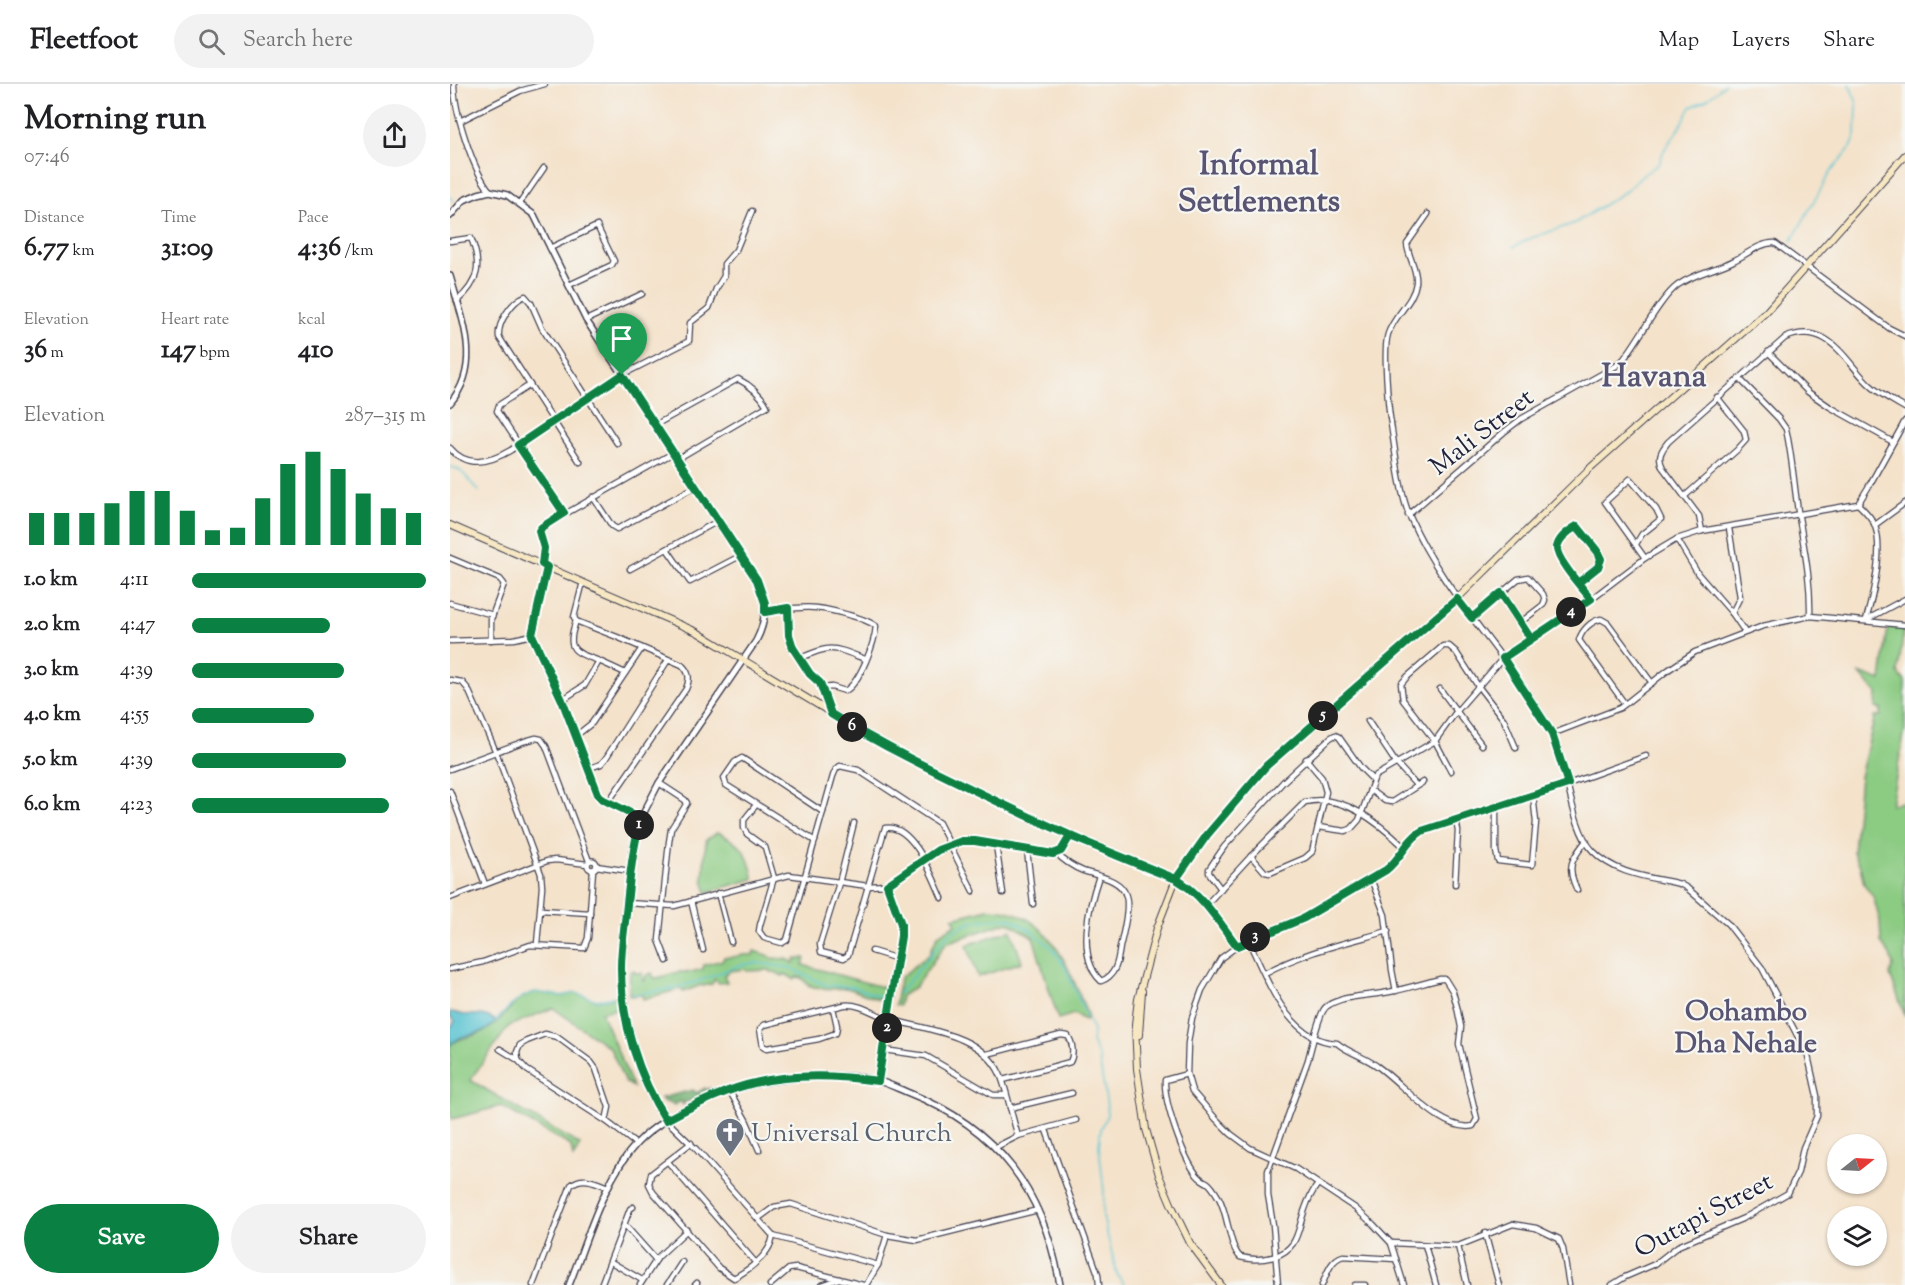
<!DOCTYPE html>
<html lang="en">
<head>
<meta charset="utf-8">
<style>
  body { margin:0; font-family:"Sorts Mill Goudy",serif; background:#f2f2f2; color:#202124; height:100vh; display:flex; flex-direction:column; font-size:22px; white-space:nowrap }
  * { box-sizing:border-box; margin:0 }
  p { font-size:20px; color:#757577 }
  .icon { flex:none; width:33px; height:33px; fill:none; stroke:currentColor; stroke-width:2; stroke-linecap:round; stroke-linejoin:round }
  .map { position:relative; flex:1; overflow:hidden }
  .sheet { display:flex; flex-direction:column; background:#fff; width:450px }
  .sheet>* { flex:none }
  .needle { width:39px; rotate:72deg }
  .controls { position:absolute; left:1377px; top:1050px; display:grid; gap:12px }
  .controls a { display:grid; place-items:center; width:60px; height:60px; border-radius:50%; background:#fff; box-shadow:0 2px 4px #0004; font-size:30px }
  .pin { position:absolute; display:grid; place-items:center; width:51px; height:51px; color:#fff; margin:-62px -26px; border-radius:50% 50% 50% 0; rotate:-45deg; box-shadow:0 0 6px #0007 }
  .pin .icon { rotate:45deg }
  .km { position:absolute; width:30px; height:30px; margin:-15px; border-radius:50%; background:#222; color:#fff; font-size:16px; line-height:30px; text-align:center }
  .round { display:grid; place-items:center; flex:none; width:63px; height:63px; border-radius:32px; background:#f2f2f2 }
  .headline { display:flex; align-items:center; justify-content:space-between; height:102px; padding:0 24px }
  h1 { font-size:33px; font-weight:800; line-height:45px }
  .figures { display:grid; grid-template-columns:repeat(3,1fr); gap:9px; height:102px; padding:6px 24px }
  .figures div { display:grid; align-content:center }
  .figures b { font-size:26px; font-weight:800 }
  .figures small { font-size:16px; font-weight:400 }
  .figures p { font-size:16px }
  .chart { height:168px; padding:12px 24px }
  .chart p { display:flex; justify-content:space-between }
  .chart svg { width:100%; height:108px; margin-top:6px; stroke:#0b8043; stroke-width:6 }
  .primary-button { display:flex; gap:12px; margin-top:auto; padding:12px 24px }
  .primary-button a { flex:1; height:69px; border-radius:36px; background:#0b8043; color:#fff; font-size:24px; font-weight:800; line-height:69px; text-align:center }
  .primary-button a+a { background:#f2f2f2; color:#202124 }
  ul { padding:0 24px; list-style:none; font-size:20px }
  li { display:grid; grid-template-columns:96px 72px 1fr; align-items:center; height:45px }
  li i { height:15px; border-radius:8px; background:#0b8043 }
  header { display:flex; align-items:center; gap:36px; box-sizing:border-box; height:84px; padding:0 30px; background:#fff; border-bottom:2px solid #e0e0e0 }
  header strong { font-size:28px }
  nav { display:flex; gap:33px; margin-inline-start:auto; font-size:21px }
  .search { width:420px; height:54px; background:#f2f2f2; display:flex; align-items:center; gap:15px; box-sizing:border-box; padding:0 21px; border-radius:33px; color:#757577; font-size:22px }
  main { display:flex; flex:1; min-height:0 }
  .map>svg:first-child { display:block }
  .green { fill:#8bcb82; stroke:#56765e; stroke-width:1.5 }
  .forest { fill:#70af70; stroke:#496856; stroke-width:1.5 }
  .water { fill:#57c3d1; stroke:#3c7286; stroke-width:1.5 }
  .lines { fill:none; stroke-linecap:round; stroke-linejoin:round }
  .stream { stroke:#57c3d1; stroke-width:1.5 }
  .minor-casing { stroke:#423f50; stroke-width:7 }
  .tertiary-casing { stroke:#423f50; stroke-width:8 }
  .secondary-casing { stroke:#423f50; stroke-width:8 }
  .minor { stroke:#fff; stroke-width:4.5 }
  .tertiary { stroke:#fff; stroke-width:5 }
  .secondary { stroke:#f7e8c3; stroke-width:6 }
  .route-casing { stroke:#fff; stroke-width:12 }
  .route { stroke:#0b8043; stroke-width:8 }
  .labels { text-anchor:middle; stroke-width:4.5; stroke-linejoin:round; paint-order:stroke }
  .street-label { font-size:26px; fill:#22223b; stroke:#f6f6f2 }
  .worship-label { font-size:26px; fill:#5b616d; stroke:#f6f6f2; text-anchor:start }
  .quarter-label { font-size:28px; font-weight:bold; fill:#5a5473; stroke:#f6f6f2 }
  .district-label { font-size:32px; font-weight:bold; fill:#5a5473; stroke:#f6f6f2 }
</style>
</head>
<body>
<header>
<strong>Fleetfoot</strong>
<div class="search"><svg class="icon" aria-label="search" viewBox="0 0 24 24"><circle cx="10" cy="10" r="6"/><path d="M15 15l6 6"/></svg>Search here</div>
<nav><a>Map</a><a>Layers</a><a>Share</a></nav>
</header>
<main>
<section class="sheet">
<div class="headline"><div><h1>Morning run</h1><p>07:46</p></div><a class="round"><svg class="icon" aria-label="share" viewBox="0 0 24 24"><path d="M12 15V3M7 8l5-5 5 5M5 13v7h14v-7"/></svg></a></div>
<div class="figures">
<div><p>Distance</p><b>6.77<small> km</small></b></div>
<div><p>Time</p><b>31:09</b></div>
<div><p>Pace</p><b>4:36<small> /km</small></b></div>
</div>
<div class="figures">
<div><p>Elevation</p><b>36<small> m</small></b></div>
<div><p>Heart rate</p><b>147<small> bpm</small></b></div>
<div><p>kcal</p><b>410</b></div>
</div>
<div class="chart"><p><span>Elevation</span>287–315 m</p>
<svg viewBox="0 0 160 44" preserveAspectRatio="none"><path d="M5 44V31M15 44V31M25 44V31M35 44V27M45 44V22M55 44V22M65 44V30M75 44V38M85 44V37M95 44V25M105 44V11M115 44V6M125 44V13M135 44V23M145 44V29M155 44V31"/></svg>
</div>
<ul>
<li><b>1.0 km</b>4:11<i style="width:100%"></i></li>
<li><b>2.0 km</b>4:47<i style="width:59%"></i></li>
<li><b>3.0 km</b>4:39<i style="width:65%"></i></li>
<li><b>4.0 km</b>4:55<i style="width:52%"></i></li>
<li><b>5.0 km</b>4:39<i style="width:66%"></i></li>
<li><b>6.0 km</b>4:23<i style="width:84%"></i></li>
</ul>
<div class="primary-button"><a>Save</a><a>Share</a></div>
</section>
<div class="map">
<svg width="1455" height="1201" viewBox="0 0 1455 1201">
  <rect width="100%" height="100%" fill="#f6f6f2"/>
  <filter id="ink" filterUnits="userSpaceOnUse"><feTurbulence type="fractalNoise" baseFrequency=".0167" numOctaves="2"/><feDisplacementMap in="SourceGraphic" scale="12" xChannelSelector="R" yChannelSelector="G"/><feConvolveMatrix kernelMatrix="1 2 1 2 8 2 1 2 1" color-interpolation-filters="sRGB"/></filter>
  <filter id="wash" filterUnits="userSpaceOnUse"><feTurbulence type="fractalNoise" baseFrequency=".008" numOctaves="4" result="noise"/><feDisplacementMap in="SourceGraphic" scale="24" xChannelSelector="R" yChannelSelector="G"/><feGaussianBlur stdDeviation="1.35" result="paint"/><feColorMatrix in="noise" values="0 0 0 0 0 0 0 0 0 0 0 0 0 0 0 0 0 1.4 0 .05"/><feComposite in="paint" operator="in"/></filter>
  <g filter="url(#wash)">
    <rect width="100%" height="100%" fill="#f4e2ca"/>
    <g class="green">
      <path d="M1438,542L1454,545L1448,589L1455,597V645L1441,721L1455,717V932L1440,891L1443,881L1440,871L1431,859L1430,837L1423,812L1414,800L1410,782L1403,768L1410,693L1425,632H1431V625L1426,624L1427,609L1409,589L1431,597Z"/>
      <path d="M268,748C294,762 297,766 304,795L257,808L253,796L256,756Z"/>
      <path d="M538,825C600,824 620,886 638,933L635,936L624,930L608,935L583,853L558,838L496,859L465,903L451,912L449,922L445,921L450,894L479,870L488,851L506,840L503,834Z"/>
      <path d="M561,846L572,878L528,893L517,861Z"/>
      <path d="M304,867L320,872L321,874L337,875L344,879L345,875L355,874L353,881L439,905L438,915H428L397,904L382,905L363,903L361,901L359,902L352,894L347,893L344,895L335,890L333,892L325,888H321L320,886L297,887L295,885L280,887L274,891L277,898L268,899L265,895L262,900L253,902L251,901L233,908L231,905L193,915L192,911L179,912L180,888L184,886L185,889H192L193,897H195L196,891L202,889L204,894H207L228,888H241L253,885V881L273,876L274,873C283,875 291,869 303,871Z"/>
      <path d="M85,908L111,912L126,909L147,916L173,912L174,924L151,928L183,1003L175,998L160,964L103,924L59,942L20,996L130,1061L123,1074L121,1062L51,1022L2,1035L0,1028V961C13,951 23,954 36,946C56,935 59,916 85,908Z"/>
    </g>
    <path class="forest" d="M255,1004L256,1006L260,1004L261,1007C255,1013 243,1017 235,1018L233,1021L231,1017L224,1021L213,1017L211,1014L243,1006L247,1009Z"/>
    <path class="water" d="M0,928C3,928 7,929 10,930C24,933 29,927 45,936C39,950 24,949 12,953C8,955 4,958 0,961V945L5,937L0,932Z"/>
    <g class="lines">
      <g class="stream">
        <path d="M0,113L3,117"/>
        <path d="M1341,158L1380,89L1402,62L1406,50L1407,19L1399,0"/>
        <path d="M1063,163L1079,155L1125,139L1176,107L1191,92L1209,80L1214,66L1229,45L1241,23L1256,16L1275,0"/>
        <path d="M0,383C14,384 18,398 29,407"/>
        <path d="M449,909L494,855L506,845L525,837L559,834L582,847L603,865L615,883L643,947L642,958L649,974L657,1022V1031L651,1044L649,1062L654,1108L653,1133L667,1190L674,1201"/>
        <path d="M181,911L225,904L249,897L290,881L307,879L342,884L356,892L376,901L404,903L429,912L438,913"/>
        <path d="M43,940L59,923L74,912L85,908L111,912L126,909L147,916L163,913"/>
      </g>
    </g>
  </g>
  <g filter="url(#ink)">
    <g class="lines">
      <g class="minor-casing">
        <g id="minor">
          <path d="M4,0C4,27 23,87 40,107"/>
          <path d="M10,37L70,7L95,0"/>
          <path d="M70,119L94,84"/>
          <path d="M978,130L957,160C958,173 968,186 966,199C963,219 944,231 938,250C933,265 938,323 941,340C945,366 950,411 960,433C995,513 1060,572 1101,648C1118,680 1120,743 1143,767C1166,791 1200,793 1230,800L1237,804L1278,840L1312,884L1358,972L1367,1012V1032L1353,1064L1348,1088L1338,1109L1294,1134L1228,1162L1205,1180L1175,1193L1162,1201"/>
          <path d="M0,157L21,154C32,181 29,198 7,217"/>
          <path d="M100,164L147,142L164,177L162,181L119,201"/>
          <path d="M136,236L192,210"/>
          <path d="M1318,268L1358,308L1380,323L1443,358"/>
          <path d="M1289,294L1329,335L1336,345C1342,372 1344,400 1348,427C1354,464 1361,495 1360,532"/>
          <path d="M80,301L49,321L47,327L114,429"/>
          <path d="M205,341L288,295C300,301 311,311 317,322L227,375"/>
          <path d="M0,364C17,385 41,378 61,366L172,291L239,257L240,239L259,224L266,205L274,192V180L286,166L302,127"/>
          <path d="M130,378L49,253C47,239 62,217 75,212L81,219L92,244L167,359"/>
          <path d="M1235,412L1287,366L1296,356L1294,347L1267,313"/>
          <path d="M143,413L162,442L167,445L245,403"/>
          <path d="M1408,420C1414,426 1422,433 1425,442C1434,467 1423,511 1416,536"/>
          <path d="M958,431L1054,348L1071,335L1166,282L1173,276C1189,256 1210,214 1228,201C1245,189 1265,186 1283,177C1296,171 1311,158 1325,159L1439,244L1455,252"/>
          <path d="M1425,441L1455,419"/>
          <path d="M1279,444L1290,513L1282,529"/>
          <path d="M1252,447L1249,432L1213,384C1207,373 1211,367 1218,358L1335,254C1378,236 1394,276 1419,300C1429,310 1443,317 1455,324"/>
          <path d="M1227,455L1248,490L1282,529L1295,548"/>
          <path d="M1186,460L1192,450L1211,435L1206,425L1180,395L1155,418L1195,474"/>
          <path d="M217,465L240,498L290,472"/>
          <path d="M0,474L50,495L54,500L41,535V556"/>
          <path d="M91,480L94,464L89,447L92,443L223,369"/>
          <path d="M97,483L82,551L112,616L148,710L152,715L191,734"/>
          <path d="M180,485L268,437"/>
          <path d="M133,498L124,533L126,537L167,553L232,581C240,589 240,595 236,605L159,717"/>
          <path d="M1128,499L1151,478L1148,468L1127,442C1120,446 1109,454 1107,463C1105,474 1133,505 1141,515"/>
          <path d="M1051,509L1081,555"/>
          <path d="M0,519L43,531"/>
          <path d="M338,524L339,551L343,564L360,590L370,599L380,628"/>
          <path d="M315,528C350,523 361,520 395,530C406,533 416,535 426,542C425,558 410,599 395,607L382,603L373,604"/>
          <path d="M1022,534L1068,495L1078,493L1093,510L1095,516L1093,521L1071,538"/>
          <path d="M1416,536L1455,515"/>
          <path d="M126,537C115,567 125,568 149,577C158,581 167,585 175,589"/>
          <path d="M0,557L64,555L82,551"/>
          <path d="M349,575C381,560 383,563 415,575"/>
          <path d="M0,596L12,598L18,605L46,668L91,790L92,803L87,860"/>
          <path d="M990,605L1032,661"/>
          <path d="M112,616L135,601L149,577"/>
          <path d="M1175,620L1129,556C1132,546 1141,537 1151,535L1158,539L1202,599"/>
          <path d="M918,637L946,679L966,701"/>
          <path d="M1102,650L1170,624L1218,586L1245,568L1313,542L1360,532L1455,541"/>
          <path d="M127,651L142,639L192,564"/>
          <path d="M140,684L151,680L156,674L218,576"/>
          <path d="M0,685L75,657L86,654L91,655L96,662L139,777"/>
          <path d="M1001,687L985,657L953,616L951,600L957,593L993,562H999L1006,568L1028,602L1054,636L1066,664"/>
          <path d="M209,699L235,716L237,719L221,745L219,758L209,856L217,877"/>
          <path d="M920,706L935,717L942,718L973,698"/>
          <path d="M0,707L35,800"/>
          <path d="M306,721L294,736V744L297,750L315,763L324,794L310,841L309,847L314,854L332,859L337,856L383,692L386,685L390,682L408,686L489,739L523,807"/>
          <path d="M1046,723V767L1048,777L1082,781L1086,738L1083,711"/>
          <path d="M404,739L389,799L370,860L371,868L394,874L398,871L435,744C463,739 483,794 492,814"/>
          <path d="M868,743L895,747L901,745L909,736L925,692L985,657L1006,628L1053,574L1141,515L1195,474L1227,455L1252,447L1408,420L1419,402L1455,337"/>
          <path d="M365,757L276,701L274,694L285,678L292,674L373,728"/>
          <path d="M546,761L553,809"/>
          <path d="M577,766L583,820"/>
          <path d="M606,769C614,777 623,783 633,787C647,792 672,795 676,812C680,824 673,850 670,863C668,877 666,892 651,897C626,873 639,821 649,792"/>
          <path d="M801,772L815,788L820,789L855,774L862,768L876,708L872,694L856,675"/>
          <circle cx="142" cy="781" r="4.5"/>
          <path d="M146,782L180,787"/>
          <path d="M726,795L745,808L787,862"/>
          <path d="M921,795L935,831L942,886L946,907"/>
          <path d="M1005,800L1008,747L1006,736"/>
          <path d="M771,805L759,789V785L774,763L833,698L880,654L885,651L889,653L911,684L923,696"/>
          <path d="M1127,806C1116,783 1121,776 1136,757"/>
          <path d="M268,809L281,858"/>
          <path d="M0,814L97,777L106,776L137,780"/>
          <path d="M241,817L253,866"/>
          <path d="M177,819L224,822L339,791L418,802L437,801L488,766L512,757H525L603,770L611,767L620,752"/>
          <path d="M756,821L801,772L855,718C893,709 929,739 954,763"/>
          <path d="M91,826L140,829"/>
          <path d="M798,856C817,894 837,957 887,959C899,969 915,973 927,982C952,999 992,1049 1023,1042L1027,1035L1009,960L1011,943L1007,923L1003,908L995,895H990C974,899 959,904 944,907C927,911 909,911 893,915C887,917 876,920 873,927C868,937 861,964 858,976L818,1087V1111L823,1141L828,1201"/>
          <path d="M422,867L448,875"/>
          <path d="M0,885L33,878L80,861L134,864L138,854L143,786"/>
          <path d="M815,889C853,868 896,859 938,847"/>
          <path d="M383,924L387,942L386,949L369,955L317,964L313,962L310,945L314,941L394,921C412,919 426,932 442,936C479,946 532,951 550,990C557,1006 562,1034 568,1052"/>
          <path d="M50,965L68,976L77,986L156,1037L186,1060"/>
          <path d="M434,966L476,972L543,1011H556"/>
          <path d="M537,970L611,951L618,952C623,959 624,971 620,978L553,996"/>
          <path d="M68,976L67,968L70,961L77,957L95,950L107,953L141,978L146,985L159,1023L156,1037"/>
          <path d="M737,990L715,996C714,1020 733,1073 747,1091C751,1096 753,1096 758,1099C762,1102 766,1109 769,1114C778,1130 779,1162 790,1173C803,1176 811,1176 823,1173C849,1165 847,1147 855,1125C858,1116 862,1108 868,1100"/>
          <path d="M428,997L451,852V840L437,801"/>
          <path d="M279,1006L296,1036L309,1066"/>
          <path d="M560,1024L622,1009"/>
          <path d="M216,1036L246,1065L323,1152L428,1181"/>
          <path d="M596,1046L648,1190L649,1201"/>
          <path d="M241,1059L201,1090L199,1100L203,1108L269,1184L284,1194C300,1185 320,1171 323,1152"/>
          <path d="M546,1063L568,1052L626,1036"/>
          <path d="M218,1078L305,1178"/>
          <path d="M309,1134L324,1123L341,1120L437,1151L467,1156L588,1126"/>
          <path d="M174,1140L206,1176"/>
          <path d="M1035,1149L1049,1201"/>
          <path d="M941,1159L1008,1162L1063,1140L1086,1144L1109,1155L1113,1165L1119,1201"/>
          <path d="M975,1161L986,1201"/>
          <path d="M1008,1162L1017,1201"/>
          <path d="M161,1178L192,1196"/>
          <path d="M83,1201L121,1101C132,1091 146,1098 158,1103"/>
          <path d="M151,1201L180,1125L183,1123"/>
          <path d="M190,1201L208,1173L237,1146"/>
          <path d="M217,1201L232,1178"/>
          <path d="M245,1201L247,1199"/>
          <path d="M320,1201L339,1185L346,1184L413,1201"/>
          <path d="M372,1201L389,1195"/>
          <path d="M416,1201L428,1181L437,1151"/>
          <path d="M872,1201C877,1190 880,1176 893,1172L946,1175"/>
          <path d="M905,1201H915"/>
          <path d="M954,1201L941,1159L923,1140L905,1124L846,1085L800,1064L781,1050L766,1035L742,1007L737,990L738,959L742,934L752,906L771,874L793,858L854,834L936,786C951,775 956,757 972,747L1118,700L1196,672"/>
        </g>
      </g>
      <g class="tertiary-casing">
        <g id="tertiary">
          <path d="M0,132L14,116L28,110L40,107L57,111L84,131L136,236L307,496C317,518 317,536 306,557L209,699L191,734L183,764L172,859L171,885L174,924L189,985L203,1015L216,1036"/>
          <path d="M0,192C12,235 33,281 0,319"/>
          <path d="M119,1201C137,1156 154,1094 187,1059C218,1027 278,1003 321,997C356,992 395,988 429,997C439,1000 449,1005 459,1009C548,1044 594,1107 610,1201"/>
        </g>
      </g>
      <g class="secondary-casing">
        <g id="secondary">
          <path d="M0,441L247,548L446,668L620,752L726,795"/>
          <path d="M689,951L692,907"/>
          <path d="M771,1201L740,1159L722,1122L709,1091L696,1045L687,985L685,940L688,915L707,844L726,795L757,751L816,682L1007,515L1139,385L1316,228L1455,71"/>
        </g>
      </g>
      <use href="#minor" class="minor"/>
      <use href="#tertiary" class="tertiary"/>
      <use href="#secondary" class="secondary"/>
    </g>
  </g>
  <g class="lines" filter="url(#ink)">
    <g class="route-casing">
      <path id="route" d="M172,291L68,361L114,429L92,443L89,447L94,464L92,480L97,483L82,551L112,616L148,710L152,715L191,734C183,763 180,791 177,820C175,841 171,862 171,884C171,937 188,992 216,1036C236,1025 257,1015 278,1007C325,989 380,990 428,997L451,852V840L437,801L488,766L512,757H525L603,770L611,767L620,752L726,795C752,810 769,838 787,862L854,834L936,786C951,775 956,756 972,747L1118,700L1102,650L1053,574L1141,515C1133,505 1105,474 1107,463C1109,454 1120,446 1127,442L1148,468L1151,475L1148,483L1128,499L1141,515L1081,555L1051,509L1022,534L1007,515L816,682L757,751L726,795C662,771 600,743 538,713C484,687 432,662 381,630L370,599L360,590L343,564L339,551L338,524L315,528V519L307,496L172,291"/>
    </g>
    <use href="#route" class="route"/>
  </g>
  <defs>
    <g id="church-pin" transform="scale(1.5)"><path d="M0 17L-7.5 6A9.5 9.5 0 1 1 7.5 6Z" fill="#6b7280" stroke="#f6f6f2"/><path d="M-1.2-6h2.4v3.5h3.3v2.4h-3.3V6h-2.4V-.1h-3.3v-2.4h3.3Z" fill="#fff"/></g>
  </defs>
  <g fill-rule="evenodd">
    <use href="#church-pin" x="280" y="1048"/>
  </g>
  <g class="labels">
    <g class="street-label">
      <text transform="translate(1031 347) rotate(-38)" y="9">Mali Street</text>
      <text transform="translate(1253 1130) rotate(-28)" y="9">Outapi Street</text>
    </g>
    <g class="worship-label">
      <text x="301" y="1057">Universal Church</text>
    </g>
    <g class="quarter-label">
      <text x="1296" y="936">Oohambo<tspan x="1296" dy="32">Dha Nehale</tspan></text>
    </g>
    <g class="district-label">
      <text x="809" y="90">Informal<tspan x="809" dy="37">Settlements</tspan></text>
      <text x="1204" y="302">Havana</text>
    </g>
  </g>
</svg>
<div class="controls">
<a><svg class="needle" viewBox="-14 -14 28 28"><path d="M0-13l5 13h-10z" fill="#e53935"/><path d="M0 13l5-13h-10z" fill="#757577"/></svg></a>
<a><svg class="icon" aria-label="layers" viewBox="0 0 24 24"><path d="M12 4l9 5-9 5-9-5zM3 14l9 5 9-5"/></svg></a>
</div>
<div class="pin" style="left:172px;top:291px;background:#1e9e55"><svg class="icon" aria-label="arrive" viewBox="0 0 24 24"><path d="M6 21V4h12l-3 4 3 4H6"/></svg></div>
<b class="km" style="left:189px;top:741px">1</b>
<b class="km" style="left:437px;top:944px">2</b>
<b class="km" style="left:805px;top:853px">3</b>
<b class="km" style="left:1121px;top:528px">4</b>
<b class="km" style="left:873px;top:632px">5</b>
<b class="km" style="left:402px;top:643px">6</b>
</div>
</main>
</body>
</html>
